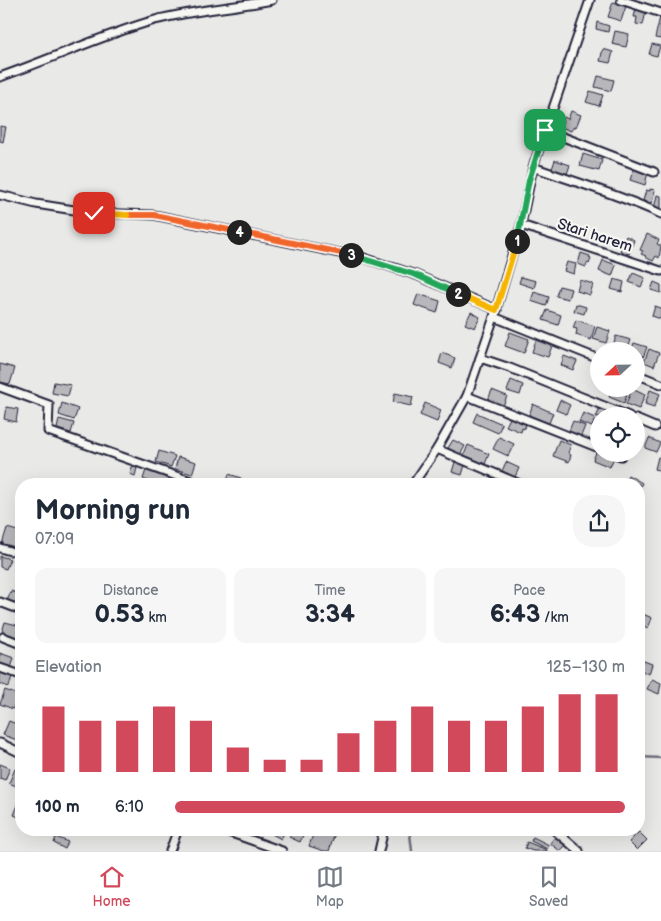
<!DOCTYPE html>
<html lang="en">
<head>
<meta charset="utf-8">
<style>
  body { margin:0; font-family:"Balsamiq Sans",sans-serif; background:#f6f6f7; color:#1f2937; height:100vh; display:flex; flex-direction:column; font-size:19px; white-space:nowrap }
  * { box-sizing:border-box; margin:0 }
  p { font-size:16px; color:#747a83 }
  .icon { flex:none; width:28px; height:28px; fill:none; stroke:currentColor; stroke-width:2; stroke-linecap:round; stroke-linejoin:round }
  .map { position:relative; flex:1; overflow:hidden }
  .drawer { position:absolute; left:15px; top:478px; width:630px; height:358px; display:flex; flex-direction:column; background:#fff; border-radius:20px; box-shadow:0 5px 20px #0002 }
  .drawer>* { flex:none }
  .needle { width:32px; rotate:248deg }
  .fabs { position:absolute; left:590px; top:342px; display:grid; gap:10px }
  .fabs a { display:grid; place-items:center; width:55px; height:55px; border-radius:50%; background:#fff; box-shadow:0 5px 20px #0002; font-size:25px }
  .pin { position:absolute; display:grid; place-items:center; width:42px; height:42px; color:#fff; margin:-21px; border-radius:10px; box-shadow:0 2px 8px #0006 }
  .km { position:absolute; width:25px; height:25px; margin:-12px; border-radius:50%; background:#222; color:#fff; font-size:14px; line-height:25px; text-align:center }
  .round { display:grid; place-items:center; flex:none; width:52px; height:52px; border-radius:20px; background:#f6f6f7 }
  .head { display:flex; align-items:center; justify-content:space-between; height:85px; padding:0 20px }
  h1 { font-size:28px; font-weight:600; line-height:38px }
  .stats { display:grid; grid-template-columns:repeat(3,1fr); gap:8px; height:85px; padding:5px 20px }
  .stats div { display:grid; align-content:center; border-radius:12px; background:#f6f6f7; text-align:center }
  .stats b { font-size:25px; font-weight:600 }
  .stats small { font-size:14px; font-weight:400 }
  .stats p { font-size:14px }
  .chart { height:140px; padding:10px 20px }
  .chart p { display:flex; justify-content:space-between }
  .chart svg { width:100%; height:90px; margin-top:5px; stroke:#d1495b; stroke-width:6 }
  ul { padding:0 20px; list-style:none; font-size:16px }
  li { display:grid; grid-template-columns:80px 60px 1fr; align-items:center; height:38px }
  li i { height:12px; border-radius:6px; background:#d1495b }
  .tab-bar { display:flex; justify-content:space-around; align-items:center; height:70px; border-top:1px solid #e0e1e3; background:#fff; font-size:14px; color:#747a83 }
  .tab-bar a { display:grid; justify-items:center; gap:2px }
  .tab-bar .active { color:#d1495b }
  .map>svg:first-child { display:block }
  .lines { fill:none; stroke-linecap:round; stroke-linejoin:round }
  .stream { stroke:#71717f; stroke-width:2.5 }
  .building { fill:#b8b8bc; stroke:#22223b }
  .minor-casing { stroke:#22223b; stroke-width:11 }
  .minor { stroke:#f6f6f2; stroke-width:7 }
  .split-1-casing { stroke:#fff; stroke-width:10 }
  .split-2-casing { stroke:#fff; stroke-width:10 }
  .split-3-casing { stroke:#fff; stroke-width:10 }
  .split-4-casing { stroke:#fff; stroke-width:10 }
  .split-5-casing { stroke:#fff; stroke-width:10 }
  .split-6-casing { stroke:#fff; stroke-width:10 }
  .split-1 { stroke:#22a559; stroke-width:6 }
  .split-2 { stroke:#f5b400; stroke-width:6 }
  .split-3 { stroke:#22a559; stroke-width:6 }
  .split-4 { stroke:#f0652b; stroke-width:6 }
  .split-5 { stroke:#f0652b; stroke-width:6 }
  .split-6 { stroke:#f5b400; stroke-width:6 }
  .labels { text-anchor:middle; stroke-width:4.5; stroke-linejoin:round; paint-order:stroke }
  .street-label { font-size:15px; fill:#22223b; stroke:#f6f6f2 }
</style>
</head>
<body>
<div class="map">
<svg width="661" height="851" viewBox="0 0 661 851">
  <rect width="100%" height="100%" fill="#e9e9e7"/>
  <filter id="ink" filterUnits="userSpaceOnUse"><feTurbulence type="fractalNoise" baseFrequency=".02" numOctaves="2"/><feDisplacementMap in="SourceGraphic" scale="10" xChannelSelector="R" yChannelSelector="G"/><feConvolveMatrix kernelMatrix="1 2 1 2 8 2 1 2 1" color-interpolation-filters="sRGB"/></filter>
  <g filter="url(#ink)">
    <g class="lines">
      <g class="stream">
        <path d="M639,757L661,758"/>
        <path d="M411,829L410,834L412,851"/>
      </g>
    </g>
    <g class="building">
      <path d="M613,2L626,6L621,21L608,17Z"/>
      <path d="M636,9L646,11L643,25L636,24L637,17H634Z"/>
      <path d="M660,17H661V39L655,38Z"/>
      <path d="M597,22L609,26L608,32L596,29Z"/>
      <path d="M615,31L629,34L626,47L612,44Z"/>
      <path d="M652,44L660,46L657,56L649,54Z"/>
      <path d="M603,49L613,52L610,63L600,61Z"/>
      <path d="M598,76L614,80L611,91L595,87Z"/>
      <path d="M590,91L603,95L599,106L586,102Z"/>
      <path d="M571,111L581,115L576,127L574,126L571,131L561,127L564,117L568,119Z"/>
      <path d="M0,126L6,127L3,142L0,141Z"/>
      <path d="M583,154L602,160L599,171L580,166Z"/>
      <path d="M555,160L570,165L567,174L552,169Z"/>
      <path d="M634,168L648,172L645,185L630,180Z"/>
      <path d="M650,189L655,190L652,203L643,201L646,190L650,191Z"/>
      <path d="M657,195L661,196V210L654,209Z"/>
      <path d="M647,234L659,240L657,244L661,246L659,258L656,256L653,261L645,257L646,256L641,254L643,251L640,250Z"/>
      <path d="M626,236L634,240L629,254L620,251Z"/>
      <path d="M581,253L590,256L589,258L591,259L589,264L587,263L586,267L578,264Z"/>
      <path d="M603,260L616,265L612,276L599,271Z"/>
      <path d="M567,262L576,264L574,274L564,271Z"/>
      <path d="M633,273L645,278L641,287L629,282Z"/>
      <path d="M521,277L536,281L534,288L519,283Z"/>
      <path d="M614,279L624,282L622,292L611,289Z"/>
      <path d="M580,280L593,284L590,295L577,291Z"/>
      <path d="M654,282L661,285V293L651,290Z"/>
      <path d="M559,286L571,289L568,299L556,296Z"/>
      <path d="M534,292L549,297L546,306L531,301Z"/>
      <path d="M418,294L440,301L437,313L414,305Z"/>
      <path d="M576,304L586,307L584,314L574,311Z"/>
      <path d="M655,306L661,308V319L652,316Z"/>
      <path d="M547,310L561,315L558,325L543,320Z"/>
      <path d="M471,312L480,317L475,328L465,324Z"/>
      <path d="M576,320L595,326L591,340L576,335L577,329L573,328Z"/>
      <path d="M597,327L610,331L606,343L593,339Z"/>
      <path d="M510,332L529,339L524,353L505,346Z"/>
      <path d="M616,336L631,340L627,351L612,349Z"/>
      <path d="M536,340L552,346L548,357L532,352Z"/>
      <path d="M634,343L647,347L641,363L636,361V351H631Z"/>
      <path d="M649,349L659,353L654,366L644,362Z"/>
      <path d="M442,353L455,358L452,368L439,363Z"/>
      <path d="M564,356L577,361L573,370L561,365Z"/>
      <path d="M0,364L15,368L10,384L0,382Z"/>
      <path d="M511,380L523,385L520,395L507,391Z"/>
      <path d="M54,382L71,385L68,396L52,393Z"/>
      <path d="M613,389L627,395L624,403L609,397Z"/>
      <path d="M632,389L645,395L639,409L626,404Z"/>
      <path d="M492,390L507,396L503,406L488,400Z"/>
      <path d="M650,390L660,394L654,407L645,404Z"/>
      <path d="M395,393L413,397L411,406L393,402Z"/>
      <path d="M560,400L570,405L566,414L556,410Z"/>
      <path d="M62,403L78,409L74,420L59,415Z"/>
      <path d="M425,403L441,410L437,422L420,415Z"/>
      <path d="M533,404L553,413L549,423L529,415Z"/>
      <path d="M6,407L18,409L16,422L4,419Z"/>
      <path d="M600,409L613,415L612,416L596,417Z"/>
      <path d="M477,413L502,424L498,433L473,422Z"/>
      <path d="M583,413L595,418L592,427L579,422Z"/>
      <path d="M511,416L527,422L524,429L522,428L521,432L506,426Z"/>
      <path d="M59,419L74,423L71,433L57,429Z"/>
      <path d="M573,421L585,426L581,436L569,431Z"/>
      <path d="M636,432L644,434L640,446L636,445Z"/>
      <path d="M499,437L514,444L508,456L493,449Z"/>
      <path d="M649,438L660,443L656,452L645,448Z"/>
      <path d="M453,440L465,446L460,455L448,448Z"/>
      <path d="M559,440L571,445L568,453L571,455L569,462L553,456Z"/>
      <path d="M468,445L489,454L485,464L464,455Z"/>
      <path d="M597,450L599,451V454H606L614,457L610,467L593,460Z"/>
      <path d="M159,451L175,456L171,467L156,462Z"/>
      <path d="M178,457L196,462L192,474L175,469Z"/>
      <path d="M658,457L661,458V471L655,469Z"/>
      <path d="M455,462L465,465L462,475L452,472Z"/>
      <path d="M506,462L519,468L515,477L502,471Z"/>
      <path d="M132,467L137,468L135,476L130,474Z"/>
      <path d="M146,470L174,480L173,484H156L143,479Z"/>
      <path d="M229,474L241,478L239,484H226Z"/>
      <path d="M628,475L642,483L639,489V484H623Z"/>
      <path d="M492,477L504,482L503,484H490Z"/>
      <path d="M7,528L21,532V542L16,540L14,547L2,544Z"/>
      <path d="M0,556L10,559L6,569L0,567Z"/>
      <path d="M11,591L21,595L20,606L7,601Z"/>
      <path d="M643,614L652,618L648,628L639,624Z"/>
      <path d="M5,622L21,626L17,639L1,635Z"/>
      <path d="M0,653L14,658L11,668L0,665Z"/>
      <path d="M641,660L652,664L649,674L639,670Z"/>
      <path d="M0,673L12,676L9,687L0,684Z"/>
      <path d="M652,679L661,683L659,694L647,689Z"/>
      <path d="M5,690L18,695L13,709L0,704Z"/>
      <path d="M9,721L21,726L17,740L3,735Z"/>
      <path d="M0,764L10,768L5,780L0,778Z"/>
      <path d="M15,769L21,771V788L9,783Z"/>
      <path d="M20,800L21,801V818L14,815Z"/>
      <path d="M274,829H286L281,839L272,834Z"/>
      <path d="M293,829H306L300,842L289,837Z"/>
      <path d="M315,829H324L335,833L329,851H324L309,846Z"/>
      <path d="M639,832L647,840L637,850L629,842Z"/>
      <path d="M556,836L566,845L560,851L550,843Z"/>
      <path d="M56,837L68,842L65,849L54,843Z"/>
      <path d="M533,837L549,845L547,849L531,841Z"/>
      <path d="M527,842L547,850V851H533L525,848Z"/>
    </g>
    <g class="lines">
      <g class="minor-casing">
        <g id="minor">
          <path d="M621,0L661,13"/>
          <path d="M0,77C52,59 102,35 155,20C193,10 233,8 272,0"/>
          <path d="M545,130L654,172"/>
          <path d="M533,167C575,182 620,195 661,214"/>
          <path d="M0,195L36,204L93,213L154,215L364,258L416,275L497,310"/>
          <path d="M521,225L661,271"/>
          <path d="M494,317L599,359"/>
          <path d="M480,358L510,368L629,416"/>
          <path d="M636,374L661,384"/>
          <path d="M0,387L49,405L48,431L199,484"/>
          <path d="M467,396L599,448"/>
          <path d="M636,419L655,427"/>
          <path d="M437,449L520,484"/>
          <path d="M615,454L621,456"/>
          <path d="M413,484L437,449L467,396L494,317L521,225L533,167L590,0"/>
          <path d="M0,548L10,551"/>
          <path d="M0,602L21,610"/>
          <path d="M3,637L21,644"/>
          <path d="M0,668L21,675"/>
          <path d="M0,743L21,753"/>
          <path d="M220,829L282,851"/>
          <path d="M553,829L579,851"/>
          <path d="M170,851L178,829"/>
          <path d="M379,851L384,829"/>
        </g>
      </g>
      <use href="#minor" class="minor"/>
    </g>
  </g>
  <g class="lines" filter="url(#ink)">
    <g class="split-1-casing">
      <path id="split-1" d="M517,241L529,180L545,130"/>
    </g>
    <g class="split-2-casing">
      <path id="split-2" d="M458,294L496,310L517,241"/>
    </g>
    <g class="split-3-casing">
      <path id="split-3" d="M351,255L416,275L458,294"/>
    </g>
    <g class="split-4-casing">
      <path id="split-4" d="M239,232L351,255"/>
    </g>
    <g class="split-5-casing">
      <path id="split-5" d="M127,215H154L239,232"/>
    </g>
    <g class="split-6-casing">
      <path id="split-6" d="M94,213L127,215"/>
    </g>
    <use href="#split-1" class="split-1"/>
    <use href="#split-2" class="split-2"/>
    <use href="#split-3" class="split-3"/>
    <use href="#split-4" class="split-4"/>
    <use href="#split-5" class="split-5"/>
    <use href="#split-6" class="split-6"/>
  </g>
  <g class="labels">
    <g class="street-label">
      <text transform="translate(595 235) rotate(18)" y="5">Stari harem</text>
    </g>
  </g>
</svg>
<div class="fabs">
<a><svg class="needle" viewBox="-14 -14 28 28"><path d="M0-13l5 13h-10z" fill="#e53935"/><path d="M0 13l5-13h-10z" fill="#747a83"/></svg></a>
<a><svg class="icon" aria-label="locate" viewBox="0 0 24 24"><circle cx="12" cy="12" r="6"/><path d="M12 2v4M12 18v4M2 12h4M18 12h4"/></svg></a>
</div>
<div class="pin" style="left:545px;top:130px;background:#1e9e55"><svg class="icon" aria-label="arrive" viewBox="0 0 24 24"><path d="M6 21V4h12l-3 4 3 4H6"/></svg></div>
<div class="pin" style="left:94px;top:213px;background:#d93025"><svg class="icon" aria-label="check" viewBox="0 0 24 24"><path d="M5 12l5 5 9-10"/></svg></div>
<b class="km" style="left:517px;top:241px">1</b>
<b class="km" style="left:458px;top:294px">2</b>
<b class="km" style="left:351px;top:255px">3</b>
<b class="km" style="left:239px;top:232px">4</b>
<section class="drawer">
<div class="head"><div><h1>Morning run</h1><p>07:09</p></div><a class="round"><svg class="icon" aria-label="share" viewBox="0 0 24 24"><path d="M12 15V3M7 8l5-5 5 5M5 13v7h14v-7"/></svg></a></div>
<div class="stats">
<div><p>Distance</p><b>0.53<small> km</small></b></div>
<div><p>Time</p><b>3:34</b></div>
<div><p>Pace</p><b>6:43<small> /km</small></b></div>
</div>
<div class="chart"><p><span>Elevation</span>125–130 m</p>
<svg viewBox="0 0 160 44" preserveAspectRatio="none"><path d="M5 44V12M15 44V19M25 44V19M35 44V12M45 44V19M55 44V32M65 44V38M75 44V38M85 44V25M95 44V19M105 44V12M115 44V19M125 44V19M135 44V12M145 44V6M155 44V6"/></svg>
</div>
<ul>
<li><b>100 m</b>6:10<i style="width:100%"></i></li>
</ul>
</section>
</div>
<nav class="tab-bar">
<a class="active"><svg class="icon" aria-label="home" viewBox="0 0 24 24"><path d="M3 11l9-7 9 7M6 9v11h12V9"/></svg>Home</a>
<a><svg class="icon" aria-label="map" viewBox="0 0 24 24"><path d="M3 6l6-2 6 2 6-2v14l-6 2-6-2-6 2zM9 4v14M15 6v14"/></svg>Map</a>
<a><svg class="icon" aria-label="saved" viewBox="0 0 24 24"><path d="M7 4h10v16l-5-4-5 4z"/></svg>Saved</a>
</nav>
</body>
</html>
